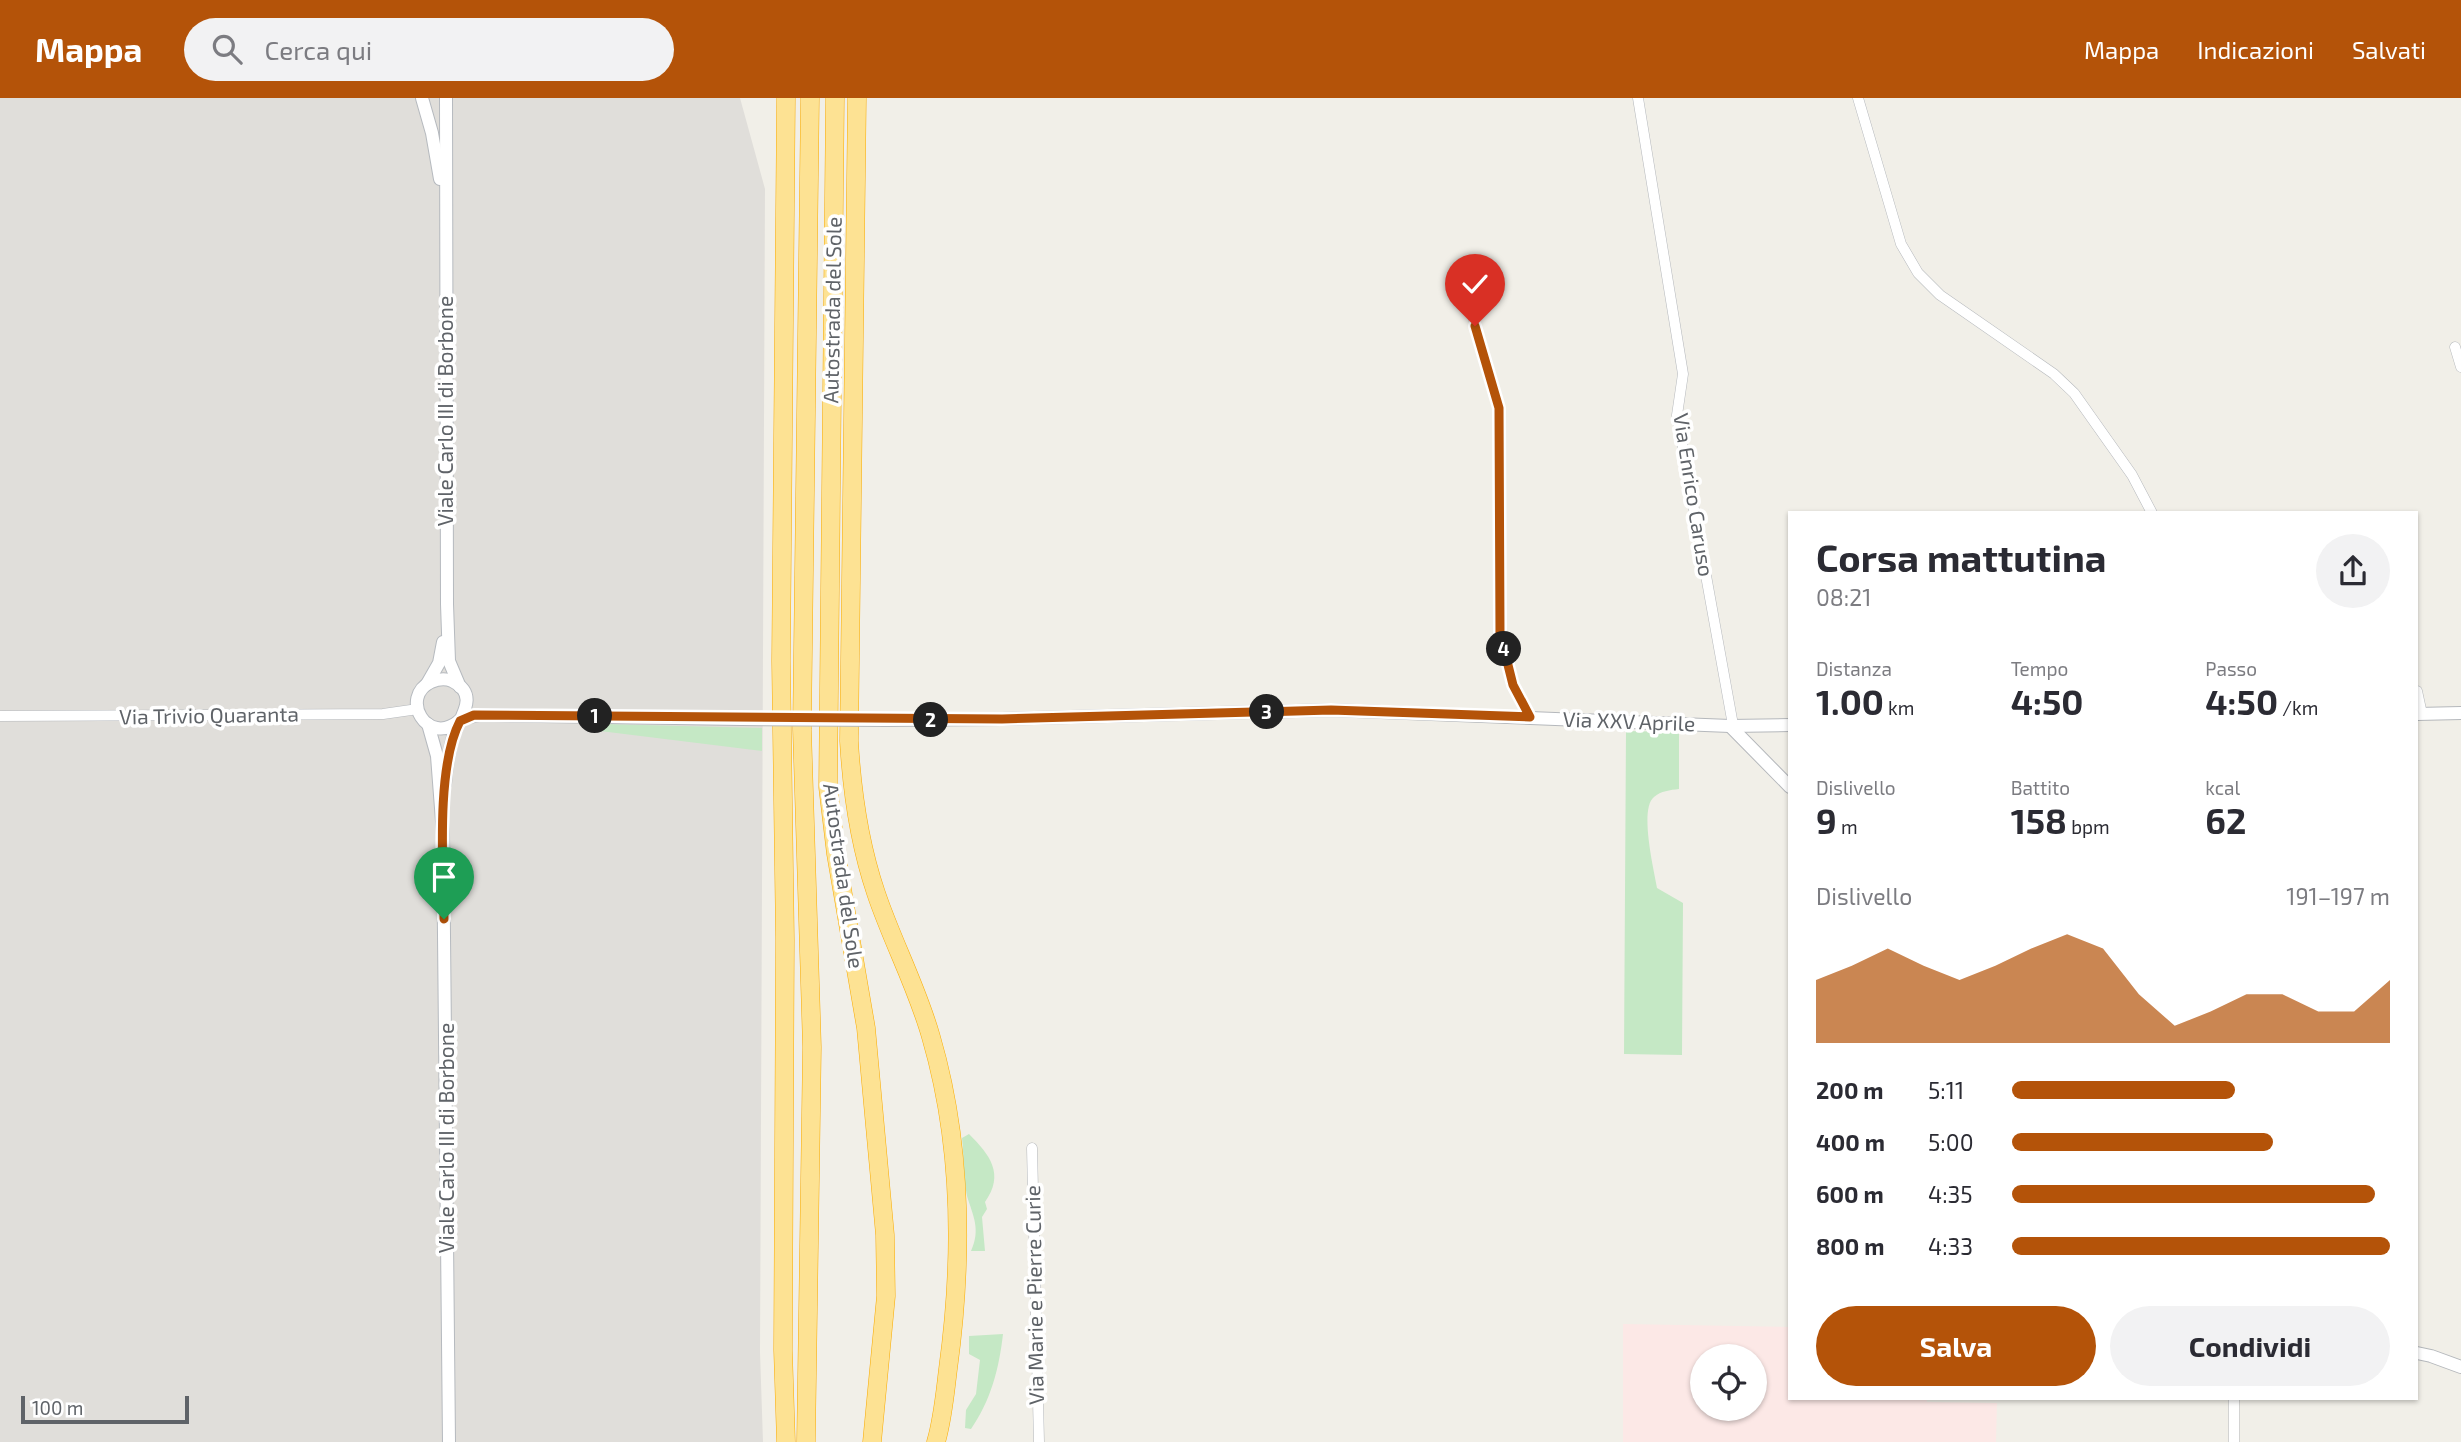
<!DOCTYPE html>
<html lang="it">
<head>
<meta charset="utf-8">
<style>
  body { margin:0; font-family:"Exo 2",sans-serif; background:#f2f2f3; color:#2b2b33; height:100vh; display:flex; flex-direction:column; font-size:26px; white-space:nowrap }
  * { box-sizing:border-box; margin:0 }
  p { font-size:23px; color:#7c7c81 }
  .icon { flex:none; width:38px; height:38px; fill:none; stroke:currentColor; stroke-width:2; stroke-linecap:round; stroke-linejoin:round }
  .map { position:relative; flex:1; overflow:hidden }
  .drawer { position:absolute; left:1788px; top:413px; width:630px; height:889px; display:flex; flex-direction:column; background:#fff; border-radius:0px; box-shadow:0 2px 5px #0004 }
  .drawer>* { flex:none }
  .buttons { position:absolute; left:1690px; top:1246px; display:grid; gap:14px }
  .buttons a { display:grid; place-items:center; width:77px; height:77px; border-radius:50%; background:#fff; box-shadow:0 2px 5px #0004; font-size:35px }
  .scale { position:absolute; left:21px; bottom:18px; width:168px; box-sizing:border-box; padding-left:7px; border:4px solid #5f6368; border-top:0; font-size:19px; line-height:24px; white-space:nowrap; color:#5f6368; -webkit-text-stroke:5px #fff; paint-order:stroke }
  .pin { position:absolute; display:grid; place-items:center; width:60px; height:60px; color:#fff; margin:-72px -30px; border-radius:50% 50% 50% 0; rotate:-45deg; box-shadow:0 0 7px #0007 }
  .pin .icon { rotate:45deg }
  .km { position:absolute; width:35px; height:35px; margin:-18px; border-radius:50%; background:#222; color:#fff; font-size:19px; line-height:35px; text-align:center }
  .round { display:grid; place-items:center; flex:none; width:74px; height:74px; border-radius:37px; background:#f2f2f3 }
  .overview { display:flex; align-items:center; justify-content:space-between; height:119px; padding:0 28px }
  h1 { font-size:38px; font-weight:700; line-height:52px }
  .stats { display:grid; grid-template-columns:repeat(3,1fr); gap:10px; height:119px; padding:7px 28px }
  .stats div { display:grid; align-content:center }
  .stats b { font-size:35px; font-weight:700 }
  .stats small { font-size:19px; font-weight:400 }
  .stats p { font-size:19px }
  .chart { height:196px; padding:14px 28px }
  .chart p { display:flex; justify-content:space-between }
  .chart svg { width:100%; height:126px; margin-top:7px; fill:#b45309; opacity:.7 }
  .cta { display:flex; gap:14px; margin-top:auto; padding:14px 28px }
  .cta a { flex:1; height:80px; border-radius:42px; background:#b45309; color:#fff; font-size:28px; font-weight:700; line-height:80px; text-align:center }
  .cta a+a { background:#f2f2f3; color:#2b2b33 }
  ul { padding:0 28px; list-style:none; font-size:23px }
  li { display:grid; grid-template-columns:112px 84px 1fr; align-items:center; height:52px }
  li i { height:18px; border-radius:9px; background:#b45309 }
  header { display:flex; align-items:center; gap:42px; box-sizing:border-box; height:98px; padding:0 35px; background:#b45309; color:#fff }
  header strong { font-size:33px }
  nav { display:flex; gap:38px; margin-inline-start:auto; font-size:24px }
  .search { width:490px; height:63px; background:#f2f2f3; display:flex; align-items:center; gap:18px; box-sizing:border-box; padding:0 24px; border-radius:38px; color:#7c7c81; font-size:26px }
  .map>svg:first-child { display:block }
  .industrial { fill:#e0deda }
  .medical { fill:#fce8e6; fill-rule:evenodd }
  .green { fill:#c5e8c5 }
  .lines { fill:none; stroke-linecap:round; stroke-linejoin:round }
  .minor-casing { stroke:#b5b8bc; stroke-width:11 }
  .tertiary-casing { stroke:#b5b8bc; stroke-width:14 }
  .secondary-casing { stroke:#b6babf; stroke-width:14 }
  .motorway-casing { stroke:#f9ab00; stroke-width:19 }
  .minor { stroke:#fff; stroke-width:10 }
  .tertiary { stroke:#fff; stroke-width:12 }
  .secondary { stroke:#fff; stroke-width:12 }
  .motorway { stroke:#fde293; stroke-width:18 }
  .tertiary-bridge-casing { stroke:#b5b8bc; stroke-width:14; stroke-linecap:butt }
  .tertiary-bridge { stroke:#fff; stroke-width:12 }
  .route-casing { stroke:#fff; stroke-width:14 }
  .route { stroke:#b45309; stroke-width:9 }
  .labels { text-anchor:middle; stroke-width:7; stroke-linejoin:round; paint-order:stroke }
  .street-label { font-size:21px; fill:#5f6368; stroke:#fff }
</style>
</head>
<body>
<header>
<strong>Mappa</strong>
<div class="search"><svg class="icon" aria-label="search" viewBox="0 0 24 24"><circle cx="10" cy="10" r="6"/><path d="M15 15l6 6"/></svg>Cerca qui</div>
<nav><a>Mappa</a><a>Indicazioni</a><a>Salvati</a></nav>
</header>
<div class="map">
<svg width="2461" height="1344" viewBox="0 0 2461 1344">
  <rect width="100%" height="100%" fill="#f1efe8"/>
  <path class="industrial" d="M0,0H740L765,91L760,1254L763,1344H0Z"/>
  <path class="medical" d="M1623,1226L1790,1229V1300H1926L1927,1304L1997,1305L1996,1344H1623ZM1703,1258H1755V1311H1703Z"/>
  <g class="green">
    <path d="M604,626L762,630V653L600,633Z"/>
    <path d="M1626,633L1679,634V691C1670,692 1661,693 1654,699C1639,711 1654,772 1657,790L1683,805L1682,957L1624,956Z"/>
    <path d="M969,1036C990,1057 1005,1076 985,1104L987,1111L982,1119L985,1153H971C981,1131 973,1118 967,1098C963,1080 964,1058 962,1040Z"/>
    <path d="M1003,1236C999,1271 991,1302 971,1331L965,1330L966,1312L976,1296L980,1262L969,1256V1238Z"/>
  </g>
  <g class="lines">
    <g class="minor-casing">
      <g id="minor">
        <path d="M1638,0L1683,276L1677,317L1733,627"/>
        <path d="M1858,0L1901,146L1918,175L1940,197L2054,276L2074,295L2132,377L2152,415"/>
        <path d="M1471,200L1475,228L1499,310L1500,535L1513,587L1530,619"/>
        <path d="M2455,249L2461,269"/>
        <path d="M2417,593L2422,616"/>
        <path d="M0,618L383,616L418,611"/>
        <path d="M1032,1050L1039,1344"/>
        <path d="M2234,1300V1344"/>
      </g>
    </g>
    <g class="tertiary-casing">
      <g id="tertiary">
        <path d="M2417,616L2461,615"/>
        <path d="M886,622L1002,621L1331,612L1730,628L1790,627"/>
        <path d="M459,623L468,619L480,617L742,621"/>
        <path d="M1730,628L1790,689"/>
        <path d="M2417,1255L2431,1258L2461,1269"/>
      </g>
    </g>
    <g class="secondary-casing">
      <g id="secondary">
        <path d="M422,0L432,35L440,81"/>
        <path d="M446,0L447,506L449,563L460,589"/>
        <path d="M427,586L439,565L443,544"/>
        <path d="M428,626L437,658L443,736L449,1344"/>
        <path d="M445,686C446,671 449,654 453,639C459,620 481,597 452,583C445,580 438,581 431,584C399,599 427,649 459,623"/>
      </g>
    </g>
    <g class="motorway-casing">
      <g id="motorway">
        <path d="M835,0L828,689L836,756L866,930L885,1137L886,1198L872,1344"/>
        <path d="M857,0L849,643C852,695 859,745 876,795C892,843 917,889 931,939C962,1045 963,1161 948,1271C945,1295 943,1320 936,1344"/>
        <path d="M786,1344L783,1252L785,842L781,563L786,0"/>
        <path d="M806,1344L812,949L802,631L810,0"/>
      </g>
    </g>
    <use href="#minor" class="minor"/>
    <use href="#tertiary" class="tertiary"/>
    <use href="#secondary" class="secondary"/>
    <use href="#motorway" class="motorway"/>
    <g class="tertiary-bridge-casing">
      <path id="tertiary-bridge" d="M742,621L886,622"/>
    </g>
    <use href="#tertiary-bridge" class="tertiary-bridge"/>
  </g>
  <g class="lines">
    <g class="route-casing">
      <path id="route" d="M444,821C443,768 436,669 460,623L474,617L1002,621L1331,612L1530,619L1513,587L1500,535L1499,310L1475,228"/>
    </g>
    <use href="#route" class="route"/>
  </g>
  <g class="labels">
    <g class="street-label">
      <text transform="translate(833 212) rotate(-89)" y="7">Autostrada del Sole</text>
      <text transform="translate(446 313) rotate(-90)" y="7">Viale Carlo III di Borbone</text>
      <text transform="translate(1693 397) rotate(81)" y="7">Via Enrico Caruso</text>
      <text transform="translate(209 618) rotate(-1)" y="7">Via Trivio Quaranta</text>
      <text transform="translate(1629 624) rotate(2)" y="7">Via XXV Aprile</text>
      <text transform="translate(843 778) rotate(82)" y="7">Autostrada del Sole</text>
      <text transform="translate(447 1040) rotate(-90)" y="7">Viale Carlo III di Borbone</text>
      <text transform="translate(1035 1197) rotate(-91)" y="7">Via Marie e Pierre Curie</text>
    </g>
  </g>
</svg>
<div class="buttons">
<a><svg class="icon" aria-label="locate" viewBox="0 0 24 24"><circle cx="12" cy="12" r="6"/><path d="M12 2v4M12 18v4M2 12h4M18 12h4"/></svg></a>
</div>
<div class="scale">100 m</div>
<div class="pin" style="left:444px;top:821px;background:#1e9e55"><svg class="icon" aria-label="arrive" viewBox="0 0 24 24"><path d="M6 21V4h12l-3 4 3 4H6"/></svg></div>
<div class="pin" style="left:1475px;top:228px;background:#d93025"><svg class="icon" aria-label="check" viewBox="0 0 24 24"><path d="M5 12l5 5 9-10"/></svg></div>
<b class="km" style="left:595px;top:618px">1</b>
<b class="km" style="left:931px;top:622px">2</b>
<b class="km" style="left:1267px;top:614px">3</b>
<b class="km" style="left:1504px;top:551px">4</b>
<section class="drawer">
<div class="overview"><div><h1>Corsa mattutina</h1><p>08:21</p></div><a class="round"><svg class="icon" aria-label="share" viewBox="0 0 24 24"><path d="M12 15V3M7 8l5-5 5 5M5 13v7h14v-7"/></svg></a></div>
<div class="stats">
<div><p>Distanza</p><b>1.00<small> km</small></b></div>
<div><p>Tempo</p><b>4:50</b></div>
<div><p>Passo</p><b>4:50<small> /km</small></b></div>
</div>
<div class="stats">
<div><p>Dislivello</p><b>9<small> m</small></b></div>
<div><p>Battito</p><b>158<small> bpm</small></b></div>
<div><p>kcal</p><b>62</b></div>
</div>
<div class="chart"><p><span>Dislivello</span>191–197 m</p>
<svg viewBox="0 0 160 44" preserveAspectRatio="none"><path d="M0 44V22L10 17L20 11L30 17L40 22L50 17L60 11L70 6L80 11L90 27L100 38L110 33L120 27L130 27L140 33L150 33L160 22V44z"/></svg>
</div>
<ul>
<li><b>200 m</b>5:11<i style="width:59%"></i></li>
<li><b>400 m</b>5:00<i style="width:69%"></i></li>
<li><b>600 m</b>4:35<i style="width:96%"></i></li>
<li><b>800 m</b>4:33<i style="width:100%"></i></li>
</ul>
<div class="cta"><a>Salva</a><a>Condividi</a></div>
</section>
</div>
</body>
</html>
